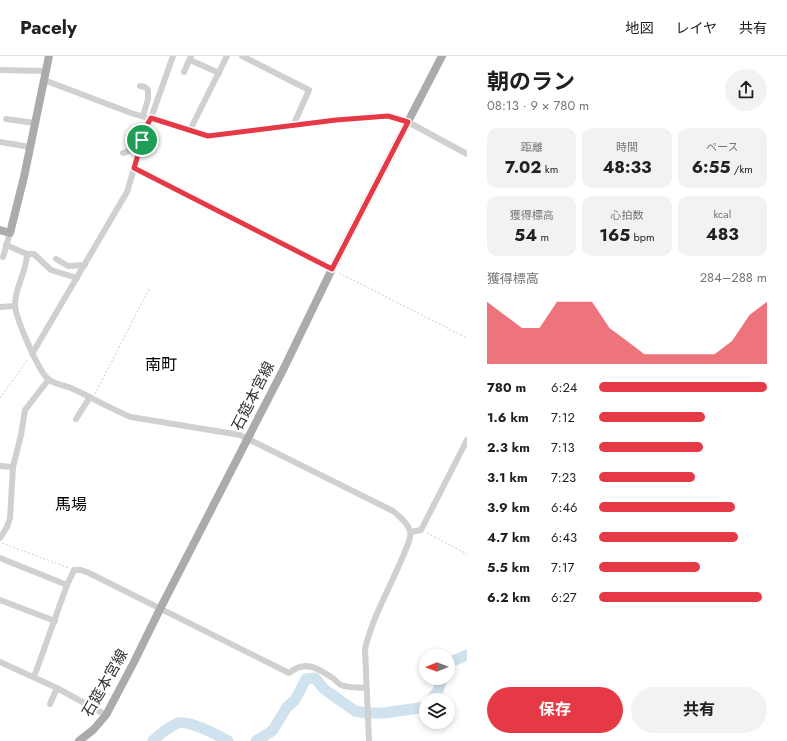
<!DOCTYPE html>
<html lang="ja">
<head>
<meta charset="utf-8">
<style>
  body { margin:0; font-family:Jost,"Noto Sans JP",sans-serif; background:#f2f2f2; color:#202124; height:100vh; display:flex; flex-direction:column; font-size:15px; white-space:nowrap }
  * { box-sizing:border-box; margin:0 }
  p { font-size:13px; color:#757577 }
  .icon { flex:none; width:22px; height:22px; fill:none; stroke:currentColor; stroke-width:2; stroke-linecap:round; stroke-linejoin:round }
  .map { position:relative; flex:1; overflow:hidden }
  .side { display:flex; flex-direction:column; background:#fff; width:320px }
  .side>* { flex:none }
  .needle { width:26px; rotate:269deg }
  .fabs { position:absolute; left:419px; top:593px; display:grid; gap:8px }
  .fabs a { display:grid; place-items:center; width:36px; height:36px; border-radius:50%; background:#fff; box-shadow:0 2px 6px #0003; font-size:20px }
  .pin { position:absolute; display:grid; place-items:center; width:34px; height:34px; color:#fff; margin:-17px; border:2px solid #fff; border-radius:50%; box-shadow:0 1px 4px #0007 }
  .round { display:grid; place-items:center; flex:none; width:42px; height:42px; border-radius:21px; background:#f2f2f2 }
  .summary { display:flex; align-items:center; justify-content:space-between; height:68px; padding:0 20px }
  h1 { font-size:22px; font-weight:700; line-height:30px }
  .stats { display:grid; grid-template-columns:repeat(3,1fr); gap:6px; height:68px; padding:4px 20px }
  .stats div { display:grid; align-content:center; border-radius:10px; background:#f2f2f2; text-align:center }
  .stats b { font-size:17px; font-weight:700 }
  .stats small { font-size:11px; font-weight:400 }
  .stats p { font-size:11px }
  .chart { height:112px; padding:8px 20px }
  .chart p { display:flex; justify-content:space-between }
  .chart svg { width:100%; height:72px; margin-top:4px; fill:#e63946; opacity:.7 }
  .button { display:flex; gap:8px; margin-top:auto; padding:8px 20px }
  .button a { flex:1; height:46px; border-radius:24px; background:#e63946; color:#fff; font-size:16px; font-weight:700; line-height:46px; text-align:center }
  .button a+a { background:#f2f2f2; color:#202124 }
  ul { padding:0 20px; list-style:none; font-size:13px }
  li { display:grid; grid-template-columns:64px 48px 1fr; align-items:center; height:30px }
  li i { height:10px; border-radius:5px; background:#e63946 }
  header { display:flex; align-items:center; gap:24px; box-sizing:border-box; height:56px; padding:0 20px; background:#fff; border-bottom:1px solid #e0e0e0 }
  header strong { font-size:19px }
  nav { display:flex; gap:22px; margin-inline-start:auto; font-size:14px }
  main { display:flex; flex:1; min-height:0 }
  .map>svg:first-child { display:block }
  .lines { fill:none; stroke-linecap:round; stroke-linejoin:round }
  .river { stroke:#cfe2ee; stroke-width:11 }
  .path { stroke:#cdcdcd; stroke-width:1; stroke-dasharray:2 2; stroke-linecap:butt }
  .minor { stroke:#d0d0d0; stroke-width:6 }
  .major { stroke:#ababab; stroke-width:8 }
  .route-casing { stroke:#fff; stroke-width:8 }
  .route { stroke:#e63946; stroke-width:5 }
  .labels { text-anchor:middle; stroke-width:4; stroke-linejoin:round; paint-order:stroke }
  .street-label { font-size:15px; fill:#333; stroke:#fff }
  .neighbourhood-label { font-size:16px; fill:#000; stroke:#fff }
</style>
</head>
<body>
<header>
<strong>Pacely</strong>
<nav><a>地図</a><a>レイヤ</a><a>共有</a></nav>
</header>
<main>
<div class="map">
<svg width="467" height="685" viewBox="0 0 467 685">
  <rect width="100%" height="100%" fill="#fff"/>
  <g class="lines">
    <g class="river">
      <path d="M448,607L467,599"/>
      <path d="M431,644L438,635L442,622"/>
      <path d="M153,685C160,678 169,671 178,667C189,664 218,679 228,685"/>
      <path d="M256,685L266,679L273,674L287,651L295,644L306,623L315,622L324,633L355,655L366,657H384L426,651"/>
    </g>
    <g class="path">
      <path d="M140,115L326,210"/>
      <path d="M339,217L467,282"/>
      <path d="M95,338L149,233"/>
      <path d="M0,342L28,303"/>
      <path d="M427,477L467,498"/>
      <path d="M2,487L69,512"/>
    </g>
    <g class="minor">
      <path d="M242,0L309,34L293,70"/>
      <path d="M190,4L219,17"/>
      <path d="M0,14L46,15"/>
      <path d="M184,16L191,0"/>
      <path d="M44,24L131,57L208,80L336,64L388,60L408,66L467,98"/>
      <path d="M140,30L145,31L148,34V43L143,60"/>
      <path d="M6,63L35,67"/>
      <path d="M190,74L227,0"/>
      <path d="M0,86L30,91"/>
      <path d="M123,97C134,95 132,87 142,84"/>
      <path d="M6,189L27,198C27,215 15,231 15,248C15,261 38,314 48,323C55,329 65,329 73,333C93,342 111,353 131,361L240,379L393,455C399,460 408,467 410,475C411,478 410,482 409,485C396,522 374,555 365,593L369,685"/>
      <path d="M27,198H34L51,214L77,222"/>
      <path d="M3,201L10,177"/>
      <path d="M56,203L68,210L85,209"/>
      <path d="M0,251L15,250"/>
      <path d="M32,298L127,136L147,69L151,62L173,0"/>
      <path d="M76,363L90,341"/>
      <path d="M0,410L13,411"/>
      <path d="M411,476L421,474L467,384"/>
      <path d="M0,482L7,471L10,462L13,411L21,379L25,354L49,323"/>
      <path d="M0,502L67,529"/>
      <path d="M0,544L55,565"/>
      <path d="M0,606L57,632L106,659"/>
      <path d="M34,621L67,529L74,514H81L89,517L289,617C306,603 319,613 334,623C336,625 339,628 341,629C348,632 359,631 366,632"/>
      <path d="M50,648L57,632"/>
    </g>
    <g class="major">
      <path d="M0,174L10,177L24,121L49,0"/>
      <path d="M79,685L93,674L106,659L134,606L160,553L283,314L332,213L442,0"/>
    </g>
  </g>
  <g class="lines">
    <g class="route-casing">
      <path id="route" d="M388,60L408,66L332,213L134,112L147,69L151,62L208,80L336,64Z"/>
    </g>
    <use href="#route" class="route"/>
  </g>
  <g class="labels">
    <g class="street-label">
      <text transform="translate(253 340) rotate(-63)" y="5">石筵本宮線</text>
      <text transform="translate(105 627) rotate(-60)" y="5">石筵本宮線</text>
    </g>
    <g class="neighbourhood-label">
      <text x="161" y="314">南町</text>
      <text x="71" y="454">馬場</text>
    </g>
  </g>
</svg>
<div class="fabs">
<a><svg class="needle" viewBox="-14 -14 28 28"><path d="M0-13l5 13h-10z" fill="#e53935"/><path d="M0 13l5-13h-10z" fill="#757577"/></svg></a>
<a><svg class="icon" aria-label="layers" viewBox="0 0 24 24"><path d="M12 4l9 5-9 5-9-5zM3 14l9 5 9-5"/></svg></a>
</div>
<div class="pin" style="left:142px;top:84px;background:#1e9e55"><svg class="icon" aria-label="arrive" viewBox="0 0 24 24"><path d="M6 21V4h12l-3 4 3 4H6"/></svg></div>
</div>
<section class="side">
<div class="summary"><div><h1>朝のラン</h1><p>08:13 · 9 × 780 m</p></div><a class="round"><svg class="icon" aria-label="share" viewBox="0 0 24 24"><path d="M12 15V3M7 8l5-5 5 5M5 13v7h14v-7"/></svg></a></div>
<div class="stats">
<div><p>距離</p><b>7.02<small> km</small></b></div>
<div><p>時間</p><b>48:33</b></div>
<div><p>ペース</p><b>6:55<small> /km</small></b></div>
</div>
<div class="stats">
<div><p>獲得標高</p><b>54<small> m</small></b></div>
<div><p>心拍数</p><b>165<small> bpm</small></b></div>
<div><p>kcal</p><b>483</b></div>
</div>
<div class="chart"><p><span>獲得標高</span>284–288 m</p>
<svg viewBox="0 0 160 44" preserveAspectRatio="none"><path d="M0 44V6L10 14L20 22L30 22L40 6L50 6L60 6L70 22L80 30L90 38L100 38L110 38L120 38L130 38L140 30L150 14L160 6V44z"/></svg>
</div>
<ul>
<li><b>780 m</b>6:24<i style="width:100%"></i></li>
<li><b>1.6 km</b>7:12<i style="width:63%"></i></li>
<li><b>2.3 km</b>7:13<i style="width:62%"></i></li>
<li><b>3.1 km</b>7:23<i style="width:57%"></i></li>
<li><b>3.9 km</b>6:46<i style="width:81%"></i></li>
<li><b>4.7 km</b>6:43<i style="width:83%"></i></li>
<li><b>5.5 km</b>7:17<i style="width:60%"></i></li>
<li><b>6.2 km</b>6:27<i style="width:97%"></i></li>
</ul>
<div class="button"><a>保存</a><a>共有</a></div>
</section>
</main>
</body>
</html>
